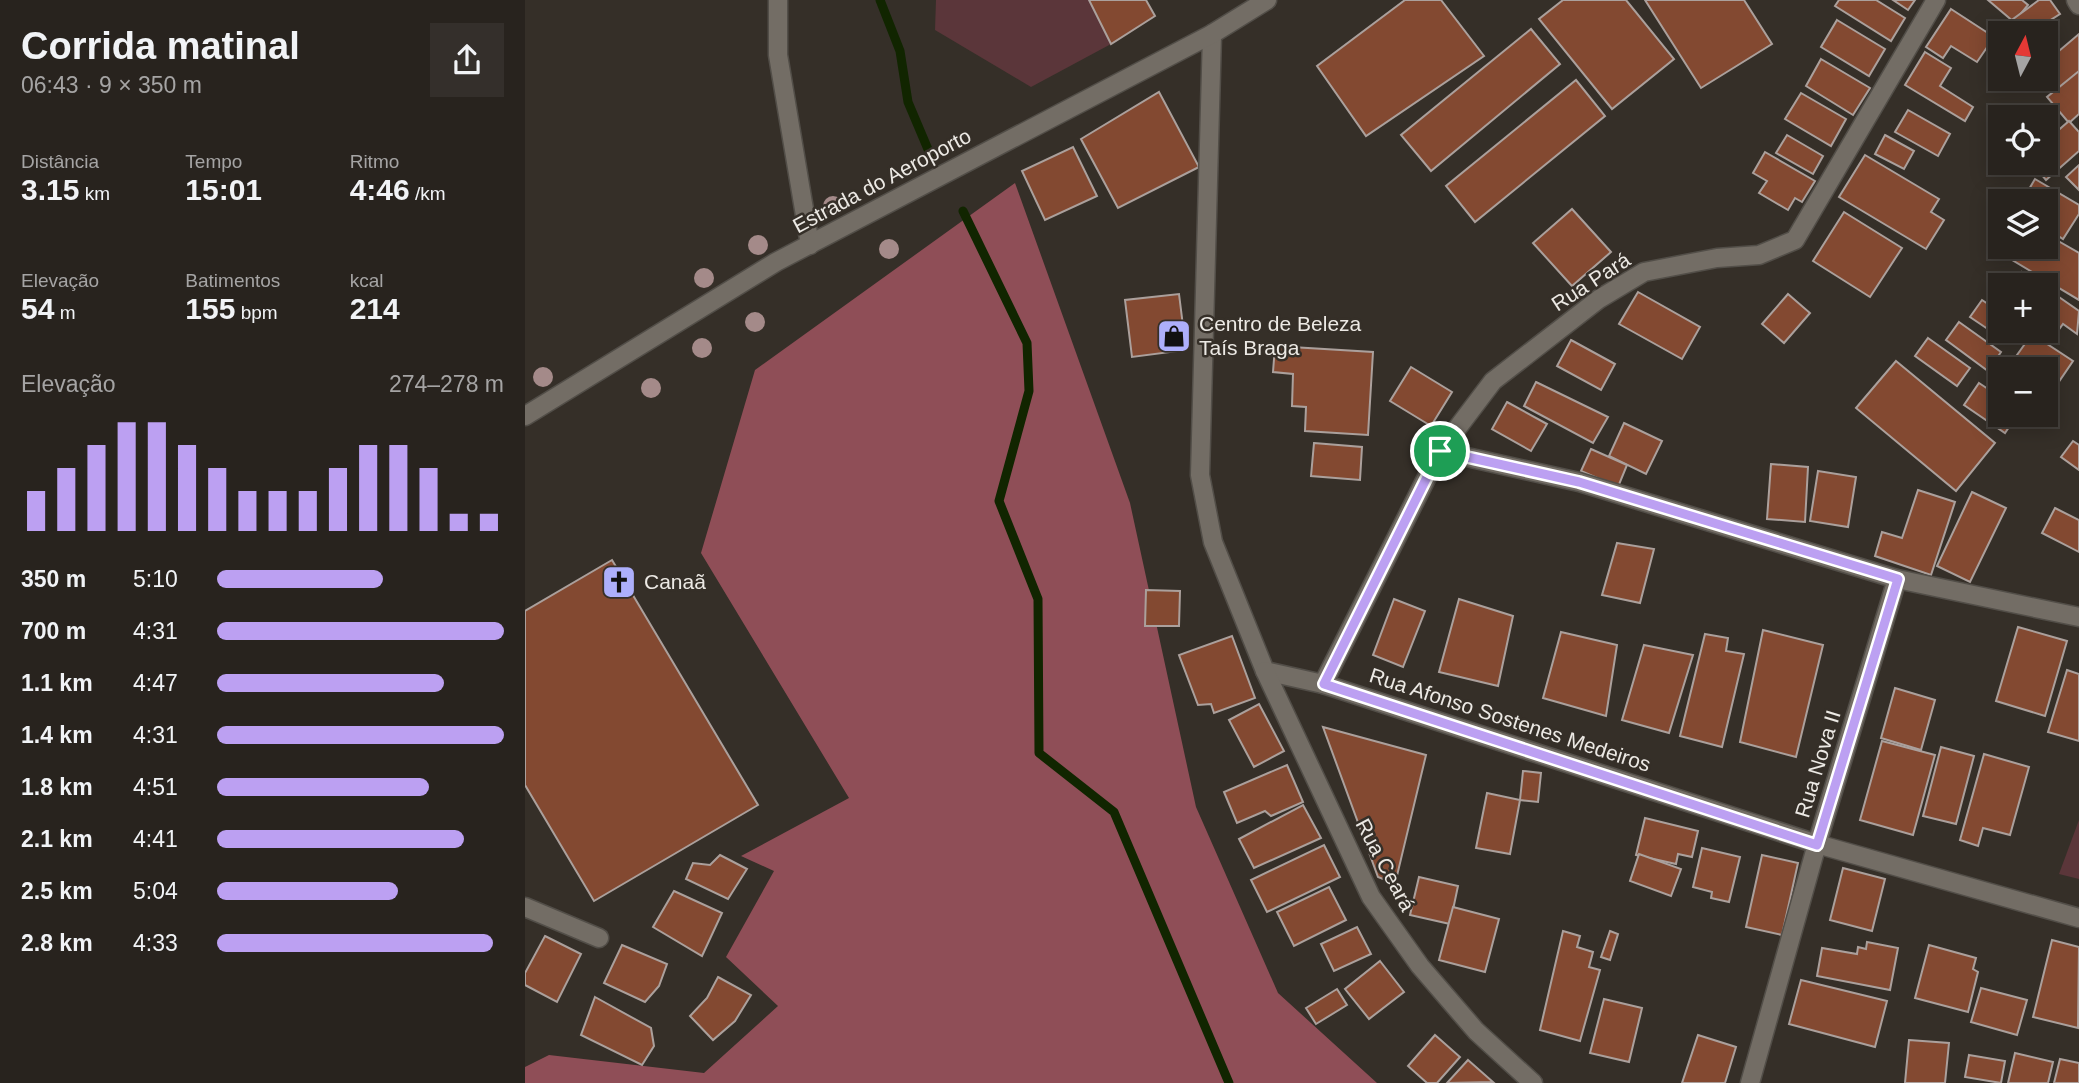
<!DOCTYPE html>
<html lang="pt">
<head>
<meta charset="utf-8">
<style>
  body { margin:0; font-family:Arial,sans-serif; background:#342f2b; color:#f1f3f6; height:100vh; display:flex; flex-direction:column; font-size:26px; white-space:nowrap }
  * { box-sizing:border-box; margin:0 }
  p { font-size:23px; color:#a5a4a4 }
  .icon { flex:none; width:38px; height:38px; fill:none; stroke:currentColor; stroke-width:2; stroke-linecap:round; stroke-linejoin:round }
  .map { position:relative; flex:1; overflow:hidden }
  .side { display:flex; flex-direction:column; background:#28231e; width:525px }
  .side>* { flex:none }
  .needle { width:46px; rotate:7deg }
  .buttons { position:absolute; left:1463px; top:21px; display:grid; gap:14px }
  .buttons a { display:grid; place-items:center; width:70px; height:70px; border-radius:0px; background:#28231e; box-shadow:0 4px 18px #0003,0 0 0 2px #44403c; font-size:35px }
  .pin { position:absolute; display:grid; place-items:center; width:60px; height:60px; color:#fff; margin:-30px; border:4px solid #fff; border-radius:50%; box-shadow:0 2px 7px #0007 }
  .round { display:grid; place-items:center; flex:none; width:74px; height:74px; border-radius:0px; background:#342f2b }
  .overview { display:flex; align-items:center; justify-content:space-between; height:119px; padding:0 21px }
  h1 { font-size:38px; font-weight:800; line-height:52px }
  .figures { display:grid; grid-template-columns:repeat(3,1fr); gap:10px; height:119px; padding:7px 21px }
  .figures div { display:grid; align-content:center }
  .figures b { font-size:30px; font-weight:800 }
  .figures small { font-size:19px; font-weight:400 }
  .figures p { font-size:19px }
  .chart { height:196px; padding:14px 21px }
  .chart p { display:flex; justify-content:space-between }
  .chart svg { width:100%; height:126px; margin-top:7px; stroke:#bca0f2; stroke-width:6 }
  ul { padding:0 21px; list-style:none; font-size:23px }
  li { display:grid; grid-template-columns:112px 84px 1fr; align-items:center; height:52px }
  li i { height:18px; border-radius:9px; background:#bca0f2 }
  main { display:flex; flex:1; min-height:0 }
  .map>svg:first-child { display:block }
  .green { fill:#5b363a }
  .forest { fill:#8f4e57 }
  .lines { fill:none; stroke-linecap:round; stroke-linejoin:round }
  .stream { stroke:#112500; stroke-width:9 }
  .building { fill:#834931; stroke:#aba09c; stroke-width:2 }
  .street-casing { stroke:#524e48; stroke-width:21 }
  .secondary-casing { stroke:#524e48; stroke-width:21 }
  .street { stroke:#736d65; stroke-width:18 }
  .secondary { stroke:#736d65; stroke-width:18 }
  .tree { fill:#a48a89 }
  .route-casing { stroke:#fff; stroke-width:14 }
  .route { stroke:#bca0f2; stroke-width:9 }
  .labels { text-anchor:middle; stroke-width:5; stroke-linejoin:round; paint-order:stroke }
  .street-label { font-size:21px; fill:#ece9e4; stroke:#352f28 }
  .poi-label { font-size:21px; fill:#ece9e4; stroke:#352f28; text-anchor:start }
</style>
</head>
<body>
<main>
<section class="side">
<div class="overview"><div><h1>Corrida matinal</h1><p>06:43 · 9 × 350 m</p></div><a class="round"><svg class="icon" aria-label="share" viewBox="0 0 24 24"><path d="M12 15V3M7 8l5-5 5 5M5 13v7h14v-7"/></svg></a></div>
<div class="figures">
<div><p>Distância</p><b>3.15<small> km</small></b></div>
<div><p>Tempo</p><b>15:01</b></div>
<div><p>Ritmo</p><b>4:46<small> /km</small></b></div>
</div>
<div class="figures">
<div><p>Elevação</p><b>54<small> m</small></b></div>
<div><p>Batimentos</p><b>155<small> bpm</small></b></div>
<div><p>kcal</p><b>214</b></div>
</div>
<div class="chart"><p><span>Elevação</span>274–278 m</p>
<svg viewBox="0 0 160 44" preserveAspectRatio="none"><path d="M5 44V30M15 44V22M25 44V14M35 44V6M45 44V6M55 44V14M65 44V22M75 44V30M85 44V30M95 44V30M105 44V22M115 44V14M125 44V14M135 44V22M145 44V38M155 44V38"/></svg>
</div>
<ul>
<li><b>350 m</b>5:10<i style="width:58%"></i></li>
<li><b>700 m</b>4:31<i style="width:100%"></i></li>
<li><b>1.1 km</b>4:47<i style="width:79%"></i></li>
<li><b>1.4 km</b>4:31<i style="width:100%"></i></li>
<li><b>1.8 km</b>4:51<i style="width:74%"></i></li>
<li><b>2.1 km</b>4:41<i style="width:86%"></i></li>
<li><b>2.5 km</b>5:04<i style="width:63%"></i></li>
<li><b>2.8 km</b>4:33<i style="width:96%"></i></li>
</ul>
</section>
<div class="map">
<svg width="1554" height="1083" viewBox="0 0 1554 1083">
  <rect width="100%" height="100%" fill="#352f28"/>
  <g class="green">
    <path d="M411,0H564L586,44L506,87L410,30Z"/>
    <path d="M1554,820V879L1534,874Z"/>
  </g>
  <path class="forest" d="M490,183L605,503L671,807L753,993L852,1083H0V1067L24,1055L179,1073L253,1006L201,957L249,871L216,856L324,798L176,553L230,370Z"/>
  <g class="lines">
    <g class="stream">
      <path d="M355,0L375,51L383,102L405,154"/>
      <path d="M438,211L502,343L504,391L474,501L513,599L514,753L589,812L704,1083"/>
    </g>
  </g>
  <g class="building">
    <path d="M564,0H621L630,16L586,44Z"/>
    <path d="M880,0H916L959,56L841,136L792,66Z"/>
    <path d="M1038,0H1101L1149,59L1087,109L1014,19Z"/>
    <path d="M1120,0H1219L1247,44L1176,88Z"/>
    <path d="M1314,0H1351L1380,18L1366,41L1310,6Z"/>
    <path d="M1368,0H1390L1383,10Z"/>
    <path d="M1463,0H1497L1503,5L1489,22Z"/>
    <path d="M1514,0H1525L1535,14L1505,33H1476L1484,22Z"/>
    <path d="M1426,9L1469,37L1452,62L1426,46L1418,58L1401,47Z"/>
    <path d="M1312,20L1360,49L1344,76L1296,47Z"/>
    <path d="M1006,29L1035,64L906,171L876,135Z"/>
    <path d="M1554,34V73L1534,90L1521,75V62Z"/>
    <path d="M1400,52L1426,68L1415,86L1448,107L1440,121L1380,85Z"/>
    <path d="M1296,59L1345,88L1328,115L1281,86Z"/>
    <path d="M1554,71V114L1544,123L1522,97Z"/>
    <path d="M1051,80L1080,116L950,222L921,186Z"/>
    <path d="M634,92L674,167L593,208L556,139Z"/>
    <path d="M1276,93L1321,119L1306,146L1260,119Z"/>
    <path d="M1383,110L1425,134L1413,156L1370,132Z"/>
    <path d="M1544,121L1554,132V151L1521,180L1507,163H1521V141Z"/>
    <path d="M1262,135L1298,156L1288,174L1251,153Z"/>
    <path d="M1360,135L1389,151L1379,169L1350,154Z"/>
    <path d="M548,147L572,196L520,220L497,171Z"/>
    <path d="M1240,152L1290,181L1277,202L1270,198L1263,210L1234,193L1242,181L1228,173Z"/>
    <path d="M1340,155L1414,199L1406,212L1419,220L1401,249L1314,197Z"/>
    <path d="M1554,165V190L1541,177Z"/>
    <path d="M1510,179L1554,205V214L1538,239L1521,228V201H1497Z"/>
    <path d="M1047,209L1086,252L1047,286L1008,243Z"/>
    <path d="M1319,212L1377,248L1345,297L1288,261Z"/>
    <path d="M1521,234L1554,253V300L1477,254L1481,247H1521Z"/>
    <path d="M1497,272L1516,285H1489Z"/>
    <path d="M1521,288L1554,311L1552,334L1538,324L1527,339L1516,331H1521Z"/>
    <path d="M1113,292L1175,327L1157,359L1094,324Z"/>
    <path d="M654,294L661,350L607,357L600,300Z"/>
    <path d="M1263,294L1285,313L1259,343L1237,324Z"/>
    <path d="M1457,300L1475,312V331H1490L1482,342L1445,317Z"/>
    <path d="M1434,322L1476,352L1463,371L1421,340Z"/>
    <path d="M1507,334L1548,361L1533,383L1521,375V369H1512L1492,355Z"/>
    <path d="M1403,338L1445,368L1432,386L1390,356Z"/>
    <path d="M1046,340L1090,364L1076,390L1032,366Z"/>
    <path d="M750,346L848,352L843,435L780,431L781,407L767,406L768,374L748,372Z"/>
    <path d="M1371,361L1470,443L1431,491L1331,408Z"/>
    <path d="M1486,362L1497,369H1481Z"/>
    <path d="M886,367L927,392L906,426L865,401Z"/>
    <path d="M1011,382L1083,417L1068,443L999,406Z"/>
    <path d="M1454,383L1475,397V415H1492L1480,433L1439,405Z"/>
    <path d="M982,402L1022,424L1006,451L967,429Z"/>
    <path d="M1099,423L1137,441L1121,474L1084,456Z"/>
    <path d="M1548,441L1554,445V470L1536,457Z"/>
    <path d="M789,443L837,447L835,480L786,476Z"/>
    <path d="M1066,449L1102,465L1093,487L1056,471Z"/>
    <path d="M1246,464L1283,467L1280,522L1242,519Z"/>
    <path d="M1293,471L1331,477L1323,527L1285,521Z"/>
    <path d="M1393,490L1430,502L1406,575L1350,556L1357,532L1377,538Z"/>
    <path d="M1447,492L1481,508L1445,582L1412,566Z"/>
    <path d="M1530,508L1554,520V552L1517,533Z"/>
    <path d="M1092,543L1129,549L1115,603L1077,595Z"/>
    <path d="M87,560L233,805L69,901L0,785V611Z"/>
    <path d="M621,590L655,591L654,626H620Z"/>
    <path d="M869,599L900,611L878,667L848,655Z"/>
    <path d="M934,599L988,616L973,686L914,672Z"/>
    <path d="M1493,627L1542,641L1520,716L1471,701Z"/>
    <path d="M1238,630L1298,645L1271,757L1215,742Z"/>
    <path d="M1036,632L1092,645L1081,716L1018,698Z"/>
    <path d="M1180,634L1203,638L1201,651L1219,654L1197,747L1155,736Z"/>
    <path d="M707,636L730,698L689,713L686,704L673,705L654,655Z"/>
    <path d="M1119,645L1168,655L1144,733L1097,720Z"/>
    <path d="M1542,670L1554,674V741L1523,732Z"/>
    <path d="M1370,688L1410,700L1396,750L1356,738Z"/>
    <path d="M734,704L759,751L729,767L704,720Z"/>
    <path d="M798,727L901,755L870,884L853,877Z"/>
    <path d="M1357,741L1410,755L1388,835L1335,820Z"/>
    <path d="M1416,747L1449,756L1431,824L1398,816Z"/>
    <path d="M1459,754L1504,767L1485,835L1458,828L1453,846L1435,840Z"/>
    <path d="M762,765L778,802L746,816L740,811L712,823L699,792Z"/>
    <path d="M998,771L1016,773L1013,802L995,800Z"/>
    <path d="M962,793L995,800L985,854L951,848Z"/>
    <path d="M778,805L796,838L729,868L714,839Z"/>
    <path d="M1120,818L1173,831L1167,857L1153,854L1151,864L1111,855Z"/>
    <path d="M799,845L815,877L742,912L726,880Z"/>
    <path d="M1177,848L1215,857L1204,902L1186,898L1187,892L1168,887Z"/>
    <path d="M1114,854L1156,869L1146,896L1105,881Z"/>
    <path d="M195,855L222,869L203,899L161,879L168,863L185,865Z"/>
    <path d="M1237,855L1273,863L1257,935L1221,927Z"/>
    <path d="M1318,868L1360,879L1347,931L1305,920Z"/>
    <path d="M894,877L933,886L925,924L885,915Z"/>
    <path d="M804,887L821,920L769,946L752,912Z"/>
    <path d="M149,891L197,913L177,956L128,927Z"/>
    <path d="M928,907L974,919L960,972L914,960Z"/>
    <path d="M832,927L846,954L809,971L796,944Z"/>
    <path d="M1038,931L1055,936L1052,947L1068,952L1064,967L1075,970L1055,1041L1015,1030Z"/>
    <path d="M1085,931L1093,934L1085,960L1076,957Z"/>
    <path d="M20,936L56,954L32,1002L0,985V973Z"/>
    <path d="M1527,940L1554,947L1553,1028L1508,1017Z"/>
    <path d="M1342,942L1373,948L1365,990L1292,976L1297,948L1332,954L1333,947L1341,949Z"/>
    <path d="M97,945L142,964L134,986L120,1002L79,983Z"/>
    <path d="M1404,945L1451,958L1448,969L1453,972L1443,1012L1390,998Z"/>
    <path d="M855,961L879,992L844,1019L820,989Z"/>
    <path d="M193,977L226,995L210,1021L188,1040L165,1016L182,998Z"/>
    <path d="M1276,980L1362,1001L1350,1047L1264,1024Z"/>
    <path d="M1456,988L1502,1000L1492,1035L1446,1022Z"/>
    <path d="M812,989L822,1005L791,1024L781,1008Z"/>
    <path d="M70,997L126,1028L129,1046L117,1065L56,1035Z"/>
    <path d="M1079,999L1117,1008L1104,1062L1065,1053Z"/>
    <path d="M910,1035L935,1057L912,1083H902L883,1066Z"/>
    <path d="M1173,1035L1211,1047L1200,1083H1157Z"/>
    <path d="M1384,1040L1424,1043L1420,1083H1380Z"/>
    <path d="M1490,1053L1528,1062L1523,1083H1483Z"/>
    <path d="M1444,1055L1480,1061L1476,1083L1440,1077Z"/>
    <path d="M1535,1059L1554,1063V1083H1529Z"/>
    <path d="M943,1060L968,1082L922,1083Z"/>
  </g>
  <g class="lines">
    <g class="street-casing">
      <g id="street">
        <path d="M253,0V55L285,245"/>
        <path d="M687,34L675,475L688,542L740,671L798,684L1292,844L1554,918"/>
        <path d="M915,451L1054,482L1372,579L1554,617"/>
        <path d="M740,671L846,897L895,966L951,1031L1008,1083"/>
        <path d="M798,684L915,451L968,381L1074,299L1119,272L1192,258L1234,255L1270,240L1411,0"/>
        <path d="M0,907L74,938"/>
        <path d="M1225,1083L1292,844L1372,579"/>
      </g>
    </g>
    <g class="secondary-casing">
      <g id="secondary">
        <path d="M1551,0L1554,5"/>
        <path d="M0,416L251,262L687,34L742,0"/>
      </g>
    </g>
    <use href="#street" class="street"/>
    <use href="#secondary" class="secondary"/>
  </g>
  <g class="tree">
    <circle cx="308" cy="206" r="10"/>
    <circle cx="233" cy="245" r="10"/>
    <circle cx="364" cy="249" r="10"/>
    <circle cx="179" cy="278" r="10"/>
    <circle cx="230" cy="322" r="10"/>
    <circle cx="177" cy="348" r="10"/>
    <circle cx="18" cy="377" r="10"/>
    <circle cx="126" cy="388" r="10"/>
  </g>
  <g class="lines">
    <g class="route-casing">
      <path id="route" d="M915,451L1054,482L1373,579L1292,845L799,684Z"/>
    </g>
    <use href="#route" class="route"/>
  </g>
  <defs>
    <g id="shop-square" transform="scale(1.75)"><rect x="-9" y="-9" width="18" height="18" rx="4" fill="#adaffb" stroke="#352f28"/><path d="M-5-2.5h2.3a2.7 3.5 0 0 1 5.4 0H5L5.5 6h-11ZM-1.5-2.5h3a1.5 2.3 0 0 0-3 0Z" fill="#111"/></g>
    <g id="church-square" transform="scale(1.75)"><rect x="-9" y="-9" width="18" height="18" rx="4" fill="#adaffb" stroke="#352f28"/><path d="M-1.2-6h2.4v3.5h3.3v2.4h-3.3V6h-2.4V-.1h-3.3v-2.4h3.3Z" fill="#111"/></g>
  </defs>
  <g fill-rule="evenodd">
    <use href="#shop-square" x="649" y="336"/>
    <use href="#church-square" x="94" y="582"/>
  </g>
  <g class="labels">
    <g class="street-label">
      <text transform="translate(357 181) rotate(-28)" y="7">Estrada do Aeroporto</text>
      <text transform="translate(1066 282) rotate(-33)" y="7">Rua Pará</text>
      <text transform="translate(985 720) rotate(18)" y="7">Rua Afonso Sostenes Medeiros</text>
      <text transform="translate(1293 764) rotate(-73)" y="7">Rua Nova II</text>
      <text transform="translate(860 865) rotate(62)" y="7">Rua Ceará</text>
    </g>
    <g class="poi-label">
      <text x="674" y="331">Centro de Beleza<tspan x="674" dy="24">Taís Braga</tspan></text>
      <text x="119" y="589">Canaã</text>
    </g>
  </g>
</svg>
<div class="buttons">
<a><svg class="needle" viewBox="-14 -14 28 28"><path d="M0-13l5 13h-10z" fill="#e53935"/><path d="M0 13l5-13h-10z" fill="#a5a4a4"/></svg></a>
<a><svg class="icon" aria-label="locate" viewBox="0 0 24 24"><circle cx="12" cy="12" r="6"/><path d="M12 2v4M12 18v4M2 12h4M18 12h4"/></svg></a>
<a><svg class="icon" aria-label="layers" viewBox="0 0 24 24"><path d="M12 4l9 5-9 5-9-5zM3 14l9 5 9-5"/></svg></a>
<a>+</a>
<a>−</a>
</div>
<div class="pin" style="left:915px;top:451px;background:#1e9e55"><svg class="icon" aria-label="arrive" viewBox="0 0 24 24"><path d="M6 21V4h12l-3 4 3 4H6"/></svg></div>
</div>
</main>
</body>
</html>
